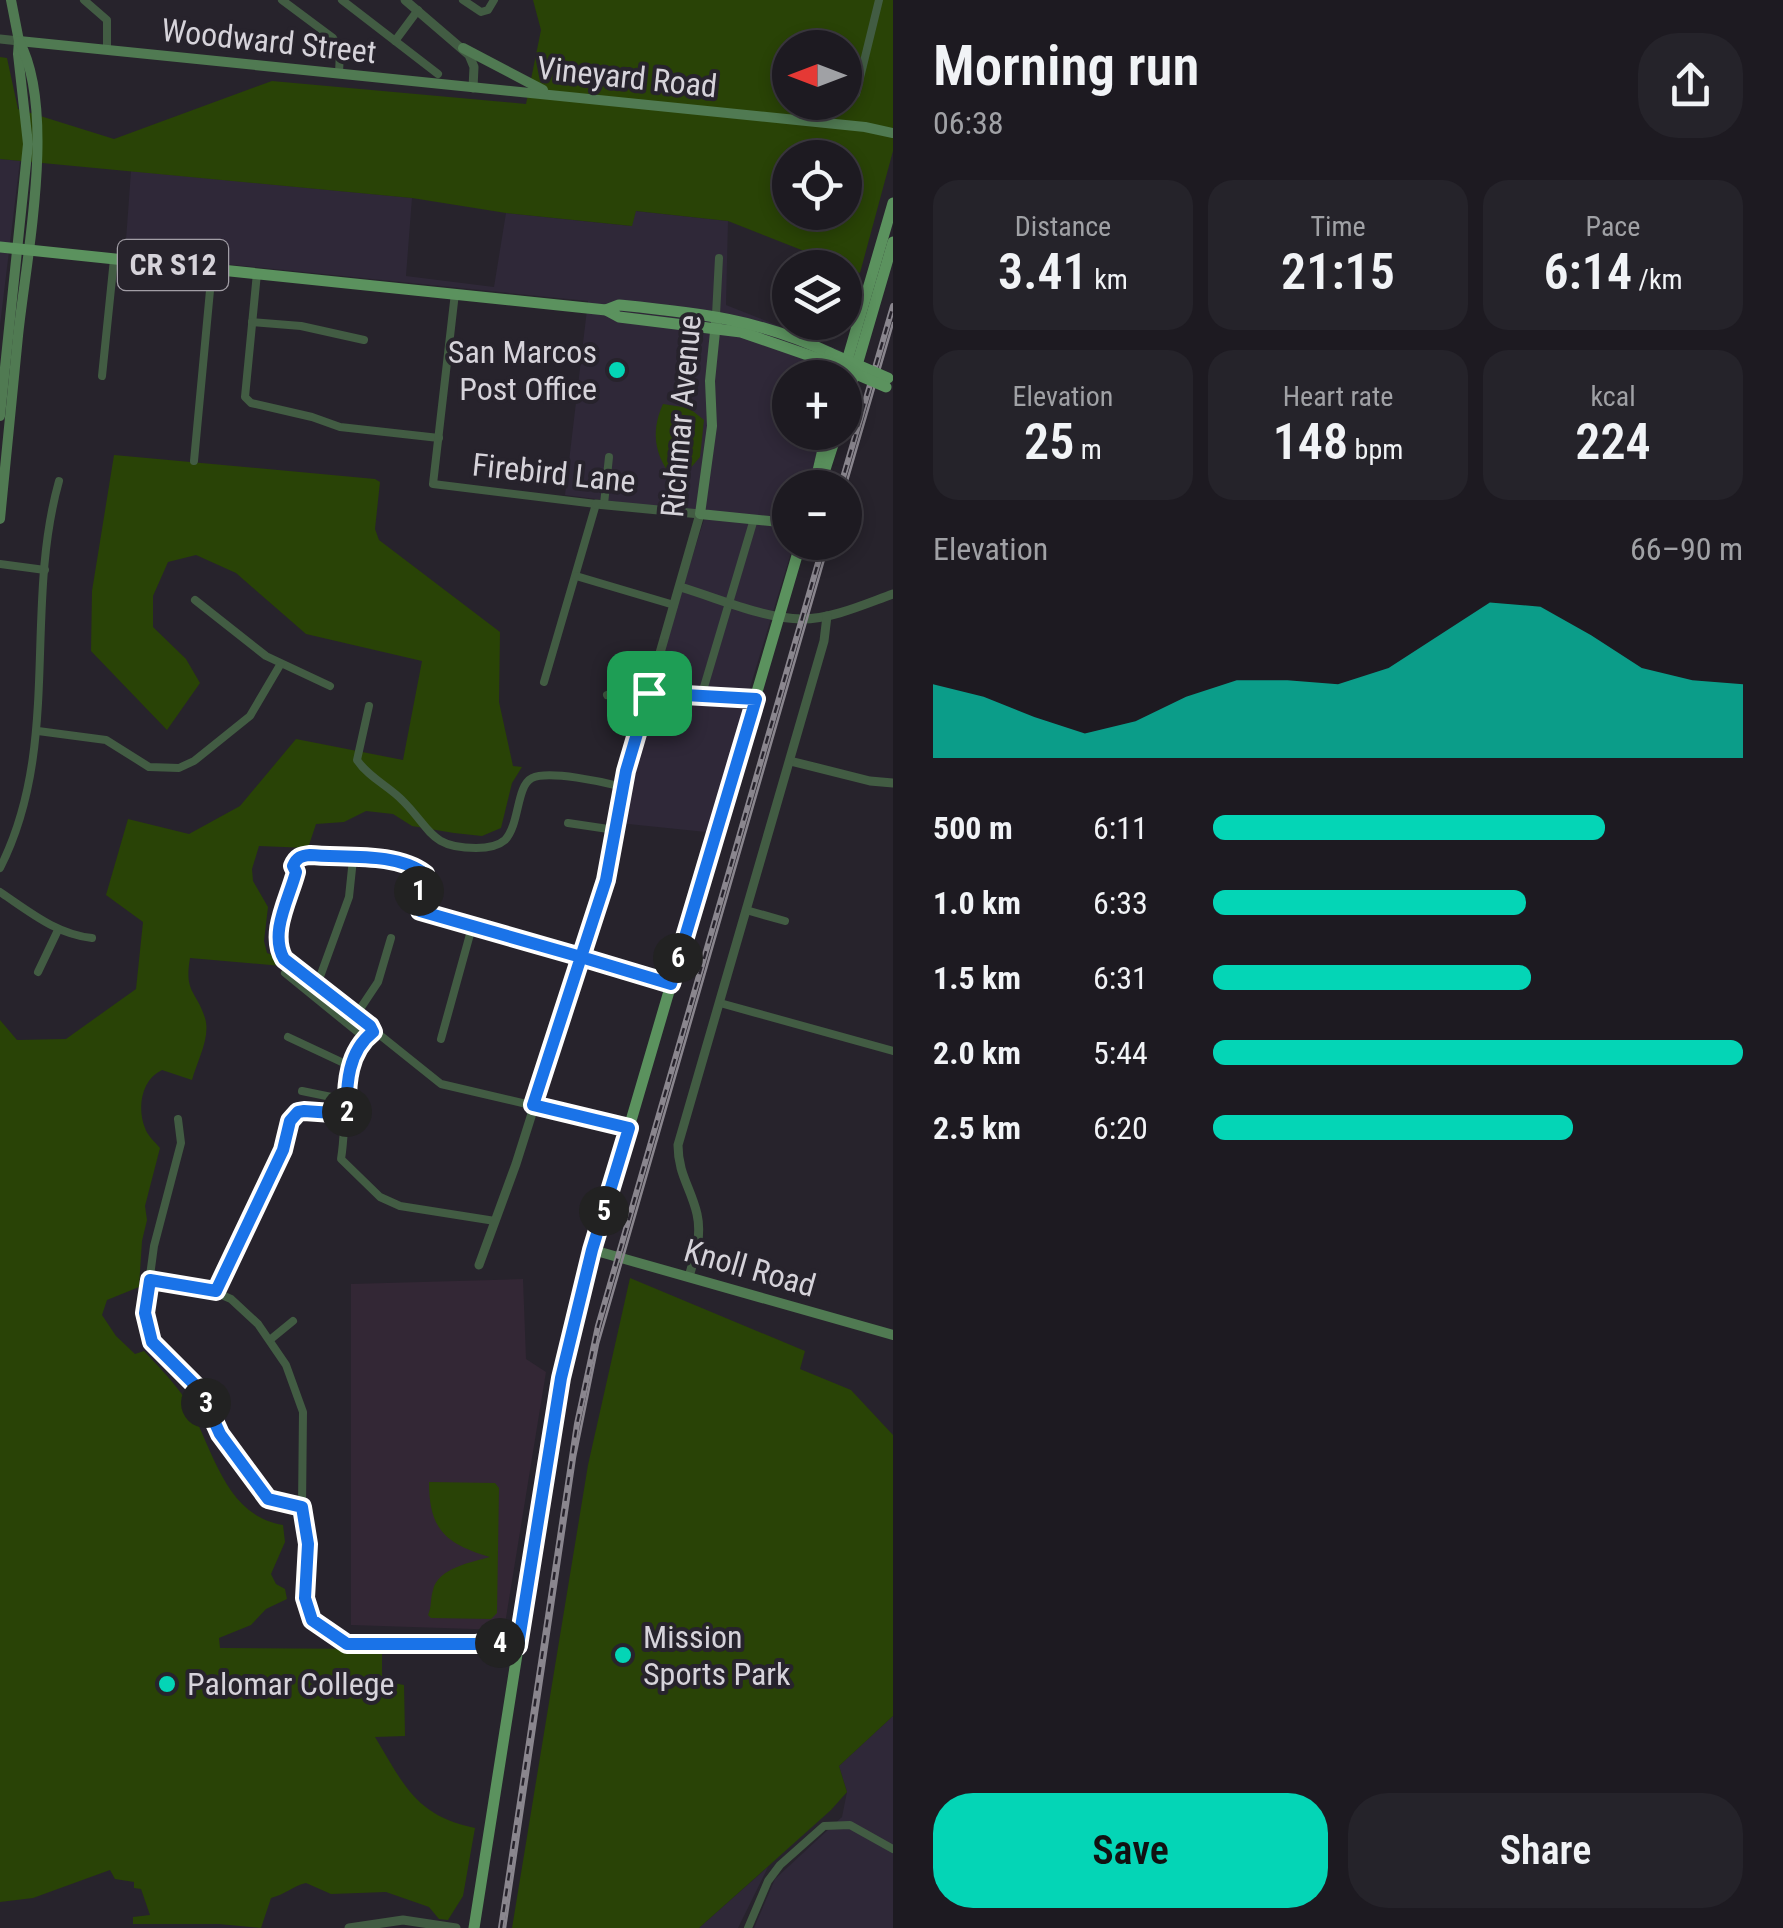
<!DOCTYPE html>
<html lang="en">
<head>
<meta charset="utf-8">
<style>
  body { margin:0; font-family:"Roboto Condensed",sans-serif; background:#25232a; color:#f1f3f6; height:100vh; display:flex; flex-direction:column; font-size:38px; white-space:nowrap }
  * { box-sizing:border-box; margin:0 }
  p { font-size:32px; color:#a0a1a5 }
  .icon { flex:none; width:55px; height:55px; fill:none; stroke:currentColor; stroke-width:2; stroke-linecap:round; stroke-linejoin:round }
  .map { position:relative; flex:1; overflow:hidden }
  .details { display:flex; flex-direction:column; background:#1d1a21; width:890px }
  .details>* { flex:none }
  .needle { width:65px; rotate:270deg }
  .fabs { position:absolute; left:772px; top:30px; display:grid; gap:20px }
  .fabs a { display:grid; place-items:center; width:90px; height:90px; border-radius:50%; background:#1d1a21; box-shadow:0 5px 15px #0003,0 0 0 2px #3b383f; font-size:50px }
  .pin { position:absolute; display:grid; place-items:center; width:85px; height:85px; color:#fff; margin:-42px; border-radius:20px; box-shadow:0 5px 15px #0006 }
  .km { position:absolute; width:50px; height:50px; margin:-25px; border-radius:50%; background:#222; color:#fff; font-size:28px; line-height:50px; text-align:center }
  .round { display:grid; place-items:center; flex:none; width:105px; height:105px; border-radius:40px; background:#25232a }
  .summary { display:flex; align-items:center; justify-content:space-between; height:170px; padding:0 40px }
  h1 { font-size:55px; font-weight:600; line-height:75px }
  .metrics { display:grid; grid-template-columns:repeat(3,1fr); gap:15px; height:170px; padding:10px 40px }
  .metrics div { display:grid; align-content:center; border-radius:25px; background:#25232a; text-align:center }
  .metrics b { font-size:50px; font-weight:600 }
  .metrics small { font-size:28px; font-weight:400 }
  .metrics p { font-size:28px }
  .chart { height:280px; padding:20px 40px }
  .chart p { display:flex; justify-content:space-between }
  .chart svg { width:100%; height:180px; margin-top:10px; fill:#04d5b6; opacity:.7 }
  .primary-button { display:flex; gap:20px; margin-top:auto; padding:20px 40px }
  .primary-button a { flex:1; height:115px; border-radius:40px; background:#04d5b6; color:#111; font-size:40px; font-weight:600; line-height:115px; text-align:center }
  .primary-button a+a { background:#25232a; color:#f1f3f6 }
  ul { padding:0 40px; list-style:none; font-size:32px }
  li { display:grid; grid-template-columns:160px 120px 1fr; align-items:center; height:75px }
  li i { height:25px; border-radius:12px; background:#04d5b6 }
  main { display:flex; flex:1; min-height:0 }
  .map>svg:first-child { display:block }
  .built { fill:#2f2838 }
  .education { fill:#332735 }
  .green { fill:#294306; fill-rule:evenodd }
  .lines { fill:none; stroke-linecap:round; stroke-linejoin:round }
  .minor { stroke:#425c43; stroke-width:8 }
  .tertiary { stroke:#425c43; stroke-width:9 }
  .secondary { stroke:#507a52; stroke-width:10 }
  .primary { stroke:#5b925e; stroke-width:11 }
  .tram { stroke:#8a868e; stroke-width:2.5 }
  .rail-casing { stroke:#8a868e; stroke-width:6 }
  .rail { stroke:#27232c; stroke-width:2.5; stroke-dasharray:8; stroke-linecap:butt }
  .primary-bridge { stroke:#5b925e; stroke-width:11 }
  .route-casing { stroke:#fff; stroke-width:20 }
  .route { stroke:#1a73e8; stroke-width:12 }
  .poi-dot { fill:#04d5b6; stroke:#27232c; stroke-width:4 }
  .labels { text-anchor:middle; stroke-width:8; stroke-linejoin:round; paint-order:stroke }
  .shield { fill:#27232c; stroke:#a29ea6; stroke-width:2.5 }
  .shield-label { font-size:30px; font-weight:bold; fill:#d6d3da }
  .street-label { font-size:32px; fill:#d6d3da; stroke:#27232c }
  .poi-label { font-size:32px; fill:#d6d3da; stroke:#27232c; text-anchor:start }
</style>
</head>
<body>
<main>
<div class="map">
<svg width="893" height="1928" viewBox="0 0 893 1928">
  <rect width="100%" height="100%" fill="#27232c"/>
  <g class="built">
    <path d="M0,159L20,161L0,325Z"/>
    <path d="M131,171L412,198L406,276L494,287L506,213L631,226L635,211L728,221L726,305L842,351L835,377L790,378V432L822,433L808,487L790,488V542L794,543L706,832L609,822L706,513L565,495L588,301L125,254Z"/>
    <path d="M893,1716V1928H754L775,1879L842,1817L847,1792L839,1766Z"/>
    <path d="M768,1867L738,1928H699Z"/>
  </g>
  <path class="education" d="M523,1279L526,1359L546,1372L504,1630L351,1625V1284Z"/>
  <g class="green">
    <path d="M533,0H893V151L860,273L728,221L636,211L632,226L506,213L412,198L0,159V57L7,58L18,109L114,139L272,81L526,104L541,30ZM790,48H845V102H790ZM790,158H845V212H790Z"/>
    <path d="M663,404L689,408L704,420L700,457L677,484C656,459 649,435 663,404Z"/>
    <path d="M114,455L375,479L380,482L375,529L379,540L500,632L499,702L513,766L522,767L512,783L501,828L482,836L454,833L412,826L393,814L366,811L344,822L316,824L308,848L259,846L252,869L253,881L268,907L264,941L267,953L278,957L282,966L190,958C184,993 196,990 205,1018C211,1037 197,1061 192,1080L162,1070C141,1080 137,1108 145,1128C147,1135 155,1142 160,1148L145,1206L147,1220L142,1241L139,1287L107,1300L102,1315L116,1336L135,1354L144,1351C156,1364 170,1378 181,1393C212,1438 220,1515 283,1525L285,1542L271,1574L276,1584L285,1589L287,1599L266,1609L251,1625L219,1638L220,1648L382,1649V1675L388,1682L404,1685L405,1736L375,1737C404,1785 416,1816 475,1828L463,1896L448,1920L439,1919L429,1907L386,1892L331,1894L306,1883C293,1886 286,1894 271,1898L261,1928L219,1924H133V1917L150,1915L141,1889L134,1888V1882L115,1879L110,1870L33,1898L0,1902V1020L17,1040L66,1039L136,989L143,922L106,895L128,819L189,834L240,806L296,739L403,760L422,661L306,634L236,573L196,555L168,562L153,596V627L186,659L200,683L167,730L91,651L92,591Z"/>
    <path d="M630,1278L805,1351L800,1369L851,1390L893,1435V1716L839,1766L847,1792L831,1810L699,1928H512L588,1465Z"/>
    <path d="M429,1482L495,1483L499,1488L497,1613L491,1619L431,1618L428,1615C432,1606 430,1600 433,1590C438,1568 472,1562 490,1557C446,1544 429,1530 429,1482Z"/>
  </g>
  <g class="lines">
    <g class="minor">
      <path d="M84,0L107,20V49"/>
      <path d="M282,0L333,38L340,52L339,73"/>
      <path d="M342,0L438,74"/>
      <path d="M463,0L481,12L488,10L494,0"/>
      <path d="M395,41L418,10"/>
      <path d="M845,102L856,94L879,0"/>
      <path d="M813,122L817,102"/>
      <path d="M257,273L245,397L251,403L312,417L340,427L439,438"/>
      <path d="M455,293L433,484L596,504L544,682"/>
      <path d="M716,315L719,258"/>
      <path d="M252,322L301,326L364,340"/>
      <path d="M102,376L114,259"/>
      <path d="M194,461L212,269"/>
      <path d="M604,504L609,457"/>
      <path d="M0,564L45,570"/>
      <path d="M576,576L674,605"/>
      <path d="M195,600L266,656L330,686"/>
      <path d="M607,695L620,690L756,699"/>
      <path d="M701,697L754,519"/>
      <path d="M369,706L357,760C369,778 389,786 403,801C431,829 430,848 476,848C486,848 497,847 505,840C520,824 516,786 532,778C549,770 604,782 623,787"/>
      <path d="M38,731L106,740L149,767L179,768L194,761L250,716L280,665"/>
      <path d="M568,823L615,830"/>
      <path d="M0,868C62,746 23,609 59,481"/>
      <path d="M0,892C30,912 56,934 92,938"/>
      <path d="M746,910L785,921"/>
      <path d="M419,911L417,898L425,874C404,858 328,853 301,856L293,866L296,872C289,899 269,933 285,959L441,1084L629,1128"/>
      <path d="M38,972L58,930"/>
      <path d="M285,973L365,1038"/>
      <path d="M317,985L349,897L353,859"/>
      <path d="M720,1003L893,1051"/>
      <path d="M356,1015L378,982L391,938"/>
      <path d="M373,1032C339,1057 348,1119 341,1159L380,1197L400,1206L495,1221"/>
      <path d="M288,1037L350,1066"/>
      <path d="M441,1039L472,927"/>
      <path d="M302,1091L346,1100"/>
      <path d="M178,1119L181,1143L154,1246L145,1313L146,1326L152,1342L200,1390L221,1434L268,1499L302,1507"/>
      <path d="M150,1281L201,1286L231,1299L258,1324L286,1365L303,1412L302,1507L308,1543L305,1598L312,1621L347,1644L476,1645L490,1641L518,1646"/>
      <path d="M216,1291L283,1150L290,1121L297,1112L304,1111L347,1114"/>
      <path d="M271,1339L293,1321"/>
      <path d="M748,1928L768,1881L780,1865L824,1826L850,1825L893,1849"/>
    </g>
    <g class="tertiary">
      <path d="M405,0L469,55L474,67L473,88"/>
      <path d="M0,39L19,41"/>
      <path d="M680,587C718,598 761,618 802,619C832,619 865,604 893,594"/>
      <path d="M790,761L870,781L893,783"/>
      <path d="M419,911L671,984"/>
      <path d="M479,1265L516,1164L606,880L626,771L700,514L596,504"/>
      <path d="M689,1277C695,1255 702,1236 697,1214C691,1188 678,1174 678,1145L824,641L827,616"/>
      <path d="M349,1928L403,1920L456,1928"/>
    </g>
    <g class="secondary">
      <path d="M19,41L865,127L893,133"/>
      <path d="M463,48L543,90"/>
      <path d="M716,322L710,381L712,426L700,514L790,523"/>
      <path d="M0,416L28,144L18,54L19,41L11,0"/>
      <path d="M0,519C6,458 12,397 18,336C26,258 57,111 19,41"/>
      <path d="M593,1250L893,1335"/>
    </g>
    <g class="primary">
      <path d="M0,247L606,310L619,317L741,332L828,362"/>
      <path d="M606,310L619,305C697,313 759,319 830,353"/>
      <path d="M842,378L893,203"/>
      <path d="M845,406L893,242"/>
      <path d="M814,488L827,432"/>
      <path d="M819,488L837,432"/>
      <path d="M474,1928L556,1406L593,1250L801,542"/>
    </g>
    <g class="tram">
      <path d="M845,488L893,323"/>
      <path d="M505,1928L575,1457L598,1344L829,542"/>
    </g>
    <g class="rail-casing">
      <g id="rail">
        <path d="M840,488L893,306"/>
        <path d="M501,1928L577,1424L598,1326L824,542"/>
      </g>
    </g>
    <use href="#rail" class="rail"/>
    <g class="primary-bridge">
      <path d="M830,353L888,378"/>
      <path d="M828,362L886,387"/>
    </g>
  </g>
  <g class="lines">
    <g class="route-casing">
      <path id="route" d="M649,693L626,771L606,880L581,957L420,911L417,898L425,874C397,852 345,858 310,855C301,856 297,857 293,866L296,872C289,899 269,933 284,959L370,1026L373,1032C348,1051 346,1084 347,1114L304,1111L298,1112L290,1121L283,1150L216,1291L150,1280L145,1313L152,1342L200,1390L220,1434L268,1499L302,1507L308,1544L305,1598L312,1620L347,1644H476L490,1641L518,1646L561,1378L592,1250L629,1128L533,1105L581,957L671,984L756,699L649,693"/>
    </g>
    <use href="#route" class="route"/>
  </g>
  <g class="poi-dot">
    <circle cx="617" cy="370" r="10"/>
    <circle cx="623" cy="1655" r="10"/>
    <circle cx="167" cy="1684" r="10"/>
  </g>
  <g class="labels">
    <rect class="shield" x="118" y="240" width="110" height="50" rx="8"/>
    <g class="shield-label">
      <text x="173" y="275">CR S12</text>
    </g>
    <g class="street-label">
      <text transform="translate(269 41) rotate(6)" y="11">Woodward Street</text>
      <text transform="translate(627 77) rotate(6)" y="11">Vineyard Road</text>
      <text transform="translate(681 416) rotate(-85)" y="11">Richmar Avenue</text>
      <text transform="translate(554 473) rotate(6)" y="11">Firebird Lane</text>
      <text transform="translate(750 1268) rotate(16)" y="11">Knoll Road</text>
    </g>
    <g class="poi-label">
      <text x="597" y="363" text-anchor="end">San Marcos<tspan x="597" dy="37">Post Office</tspan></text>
      <text x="643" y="1648">Mission<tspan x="643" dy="37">Sports Park</tspan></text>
      <text x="187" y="1695">Palomar College</text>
    </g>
  </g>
</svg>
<div class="fabs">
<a><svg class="needle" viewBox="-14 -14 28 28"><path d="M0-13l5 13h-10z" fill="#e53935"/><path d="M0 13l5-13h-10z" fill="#a0a1a5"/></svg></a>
<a><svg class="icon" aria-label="locate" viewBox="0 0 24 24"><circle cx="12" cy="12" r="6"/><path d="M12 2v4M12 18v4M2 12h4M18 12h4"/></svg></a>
<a><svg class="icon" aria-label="layers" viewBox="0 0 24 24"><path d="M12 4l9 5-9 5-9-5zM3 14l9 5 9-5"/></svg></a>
<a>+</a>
<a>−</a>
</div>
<div class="pin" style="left:649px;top:693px;background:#1e9e55"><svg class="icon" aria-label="arrive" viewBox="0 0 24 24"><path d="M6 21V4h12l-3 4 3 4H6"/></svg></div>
<b class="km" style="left:419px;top:891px">1</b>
<b class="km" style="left:347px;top:1112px">2</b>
<b class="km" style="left:206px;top:1403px">3</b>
<b class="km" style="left:500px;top:1643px">4</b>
<b class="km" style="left:604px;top:1211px">5</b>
<b class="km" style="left:678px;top:958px">6</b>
</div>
<section class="details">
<div class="summary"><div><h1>Morning run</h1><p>06:38</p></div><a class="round"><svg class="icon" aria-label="share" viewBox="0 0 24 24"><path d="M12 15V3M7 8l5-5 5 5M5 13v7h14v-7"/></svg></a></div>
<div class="metrics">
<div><p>Distance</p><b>3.41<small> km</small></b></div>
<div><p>Time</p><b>21:15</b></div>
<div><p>Pace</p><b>6:14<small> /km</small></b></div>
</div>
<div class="metrics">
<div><p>Elevation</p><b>25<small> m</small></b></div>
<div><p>Heart rate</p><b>148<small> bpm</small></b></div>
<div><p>kcal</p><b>224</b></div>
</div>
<div class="chart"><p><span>Elevation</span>66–90 m</p>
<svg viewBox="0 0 160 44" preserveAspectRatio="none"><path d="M0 44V26L10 29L20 34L30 38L40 35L50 29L60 25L70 25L80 26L90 22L100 14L110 6L120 7L130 14L140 22L150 25L160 26V44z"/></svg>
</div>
<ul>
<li><b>500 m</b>6:11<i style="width:74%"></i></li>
<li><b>1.0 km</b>6:33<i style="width:59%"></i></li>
<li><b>1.5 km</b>6:31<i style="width:60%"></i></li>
<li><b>2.0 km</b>5:44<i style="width:100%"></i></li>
<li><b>2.5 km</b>6:20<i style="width:68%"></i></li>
</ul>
<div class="primary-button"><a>Save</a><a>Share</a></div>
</section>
</main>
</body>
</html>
